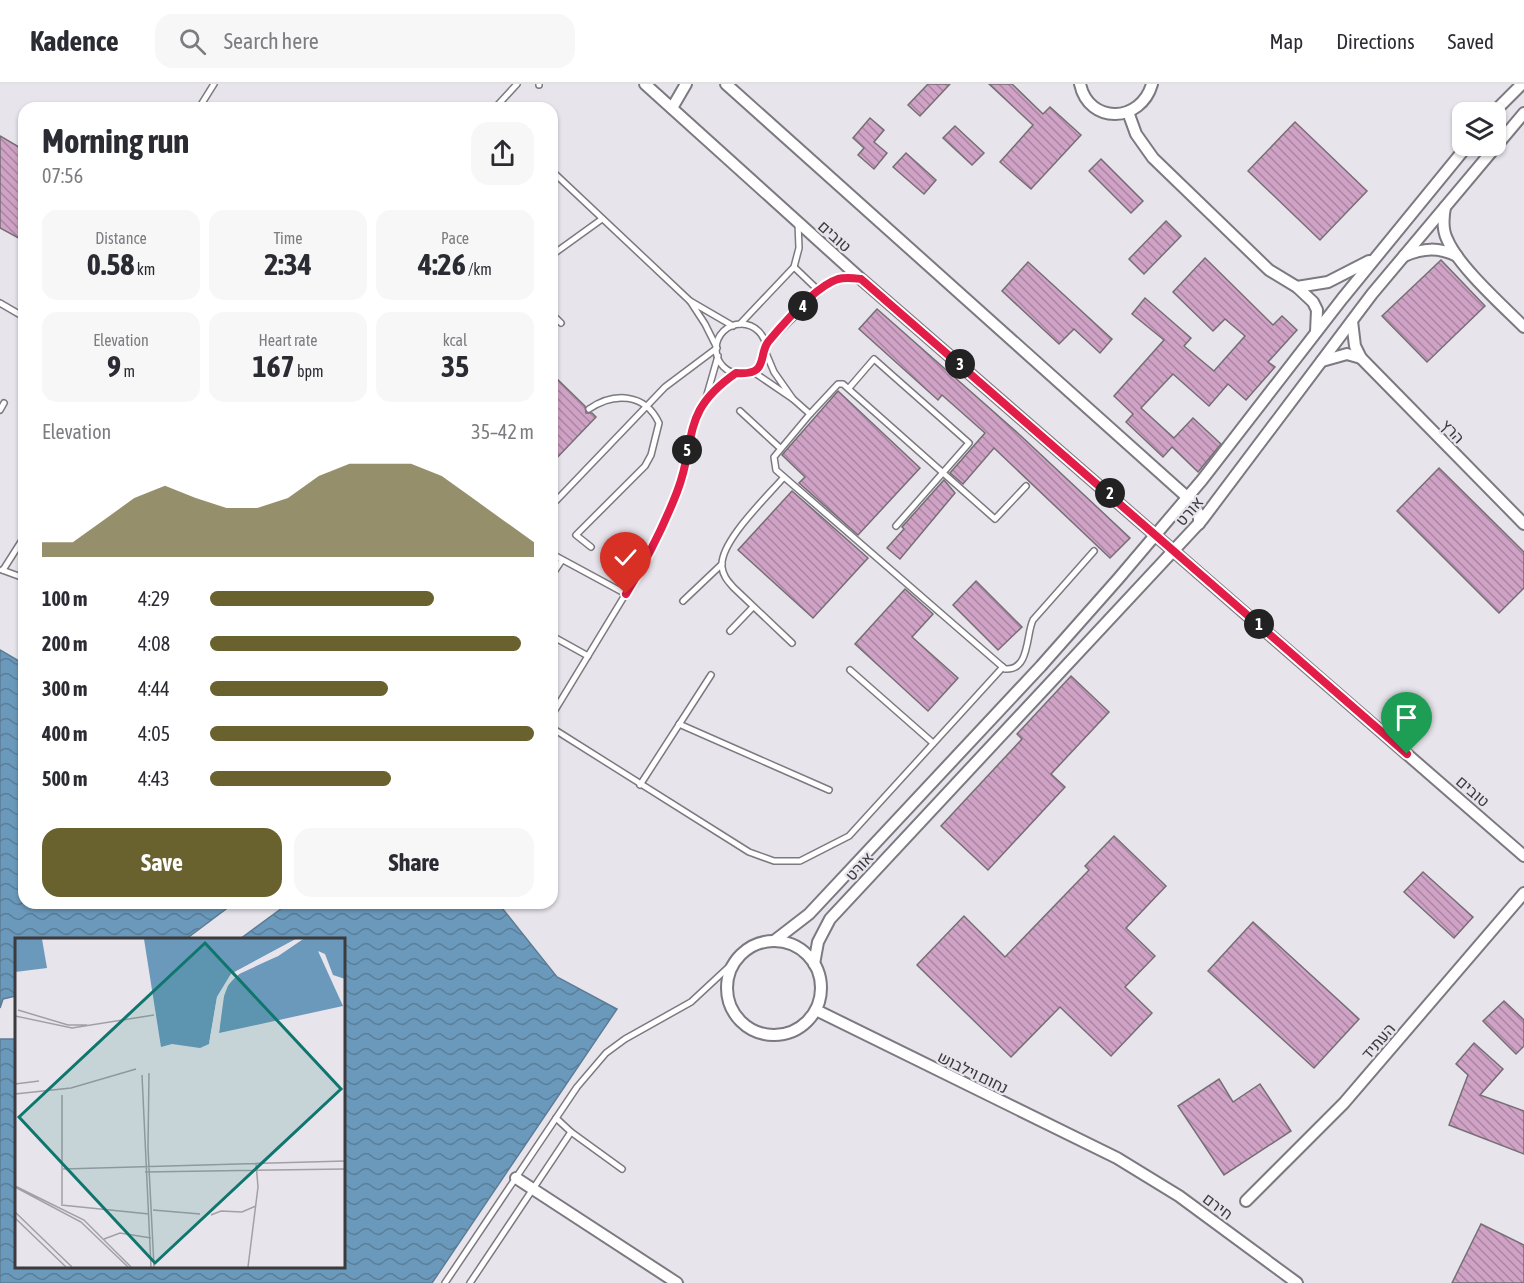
<!DOCTYPE html>
<html lang="en">
<head>
<meta charset="utf-8">
<style>
  body { margin:0; font-family:"Asap Condensed",Heebo,sans-serif; background:#f7f7f7; color:#2b2b33; height:100vh; display:flex; flex-direction:column; font-size:22px; white-space:nowrap }
  * { box-sizing:border-box; margin:0 }
  p { font-size:20px; color:#7c7c81 }
  .icon { flex:none; width:33px; height:33px; fill:none; stroke:currentColor; stroke-width:2; stroke-linecap:round; stroke-linejoin:round }
  .map { position:relative; flex:1; overflow:hidden }
  .drawer { position:absolute; left:18px; top:18px; width:540px; height:807px; display:flex; flex-direction:column; background:#fff; border-radius:18px; box-shadow:0 2px 4px #0004 }
  .drawer>* { flex:none }
  .controls { position:absolute; left:1452px; top:18px; display:grid; gap:12px }
  .controls a { display:grid; place-items:center; width:54px; height:54px; border-radius:12px; background:#fff; box-shadow:0 2px 4px #0004; font-size:30px }
  .pin { position:absolute; display:grid; place-items:center; width:51px; height:51px; color:#fff; margin:-62px -26px; border-radius:50% 50% 50% 0; rotate:-45deg; box-shadow:0 0 6px #0007 }
  .pin .icon { rotate:45deg }
  .km { position:absolute; width:30px; height:30px; margin:-15px; border-radius:50%; background:#222; color:#fff; font-size:16px; line-height:30px; text-align:center }
  .round { display:grid; place-items:center; flex:none; width:63px; height:63px; border-radius:18px; background:#f7f7f7 }
  .overview { display:flex; align-items:center; justify-content:space-between; height:102px; padding:0 24px }
  h1 { font-size:33px; font-weight:700; line-height:45px }
  .stats { display:grid; grid-template-columns:repeat(3,1fr); gap:9px; height:102px; padding:6px 24px }
  .stats div { display:grid; align-content:center; border-radius:15px; background:#f7f7f7; text-align:center }
  .stats b { font-size:30px; font-weight:700 }
  .stats small { font-size:16px; font-weight:400 }
  .stats p { font-size:16px }
  .chart { height:168px; padding:12px 24px }
  .chart p { display:flex; justify-content:space-between }
  .chart svg { width:100%; height:108px; margin-top:6px; fill:#69612e; opacity:.7 }
  .action { display:flex; gap:12px; margin-top:auto; padding:12px 24px }
  .action a { flex:1; height:69px; border-radius:18px; background:#69612e; color:#fff; font-size:24px; font-weight:700; line-height:69px; text-align:center }
  .action a+a { background:#f7f7f7; color:#2b2b33 }
  ul { padding:0 24px; list-style:none; font-size:20px }
  li { display:grid; grid-template-columns:96px 72px 1fr; align-items:center; height:45px }
  li i { height:15px; border-radius:8px; background:#69612e }
  header { display:flex; align-items:center; gap:36px; box-sizing:border-box; height:84px; padding:0 30px; background:#fff; border-bottom:2px solid #e1e1e2 }
  header strong { font-size:28px }
  nav { display:flex; gap:33px; margin-inline-start:auto; font-size:21px }
  .search { width:420px; height:54px; background:#f7f7f7; display:flex; align-items:center; gap:15px; box-sizing:border-box; padding:0 21px; border-radius:18px; color:#7c7c81; font-size:22px }
  .map>svg:first-child { display:block }
  .water { fill:url(#water-waves); stroke:#5d7c95; stroke-width:1.5 }
  .building { fill:url(#building-back-hatch); stroke:#756f74; stroke-width:1.5 }
  .lines { fill:none; stroke-linecap:round; stroke-linejoin:round }
  .service-casing { stroke:#7c7980; stroke-width:8 }
  .minor-casing { stroke:#7c7980; stroke-width:14 }
  .service { stroke:#fff; stroke-width:5 }
  .minor { stroke:#fff; stroke-width:10 }
  .route-casing { stroke:#fff; stroke-width:12 }
  .route { stroke:#e11d48; stroke-width:8 }
  .labels { text-anchor:middle; stroke-width:4.5; stroke-linejoin:round; paint-order:stroke }
  .street-label { font-size:16px; fill:#3b3a3d; stroke:#e7e4ec }
  .inset-road { fill:none; stroke:#a2a0a6; stroke-width:1.5 }
  .view { fill:#0f766e; fill-opacity:0.15; stroke:#0f766e; stroke-width:3 }
  .inset-edge { fill:none; stroke:#3b3a3d; stroke-width:3 }
</style>
</head>
<body>
<header>
<strong>Kadence</strong>
<div class="search"><svg class="icon" aria-label="search" viewBox="0 0 24 24"><circle cx="10" cy="10" r="6"/><path d="M15 15l6 6"/></svg>Search here</div>
<nav><a>Map</a><a>Directions</a><a>Saved</a></nav>
</header>
<div class="map">
<svg width="1524" height="1199" viewBox="0 0 1524 1199">
  <defs>
    <pattern id="water-waves" width="16" height="10" patternUnits="userSpaceOnUse" patternTransform="scale(1.5)"><rect width="16" height="10" fill="#6b99bb"/><path d="M0 5q4-4 8 0t8 0" fill="none" stroke="#597e99"/></pattern>
    <pattern id="building-back-hatch" width="6" height="6" patternUnits="userSpaceOnUse" patternTransform="scale(1.5)"><rect width="6" height="6" fill="#d0a2c5"/><path d="M-1 5l2 2M0 0l6 6M5-1l2 2" fill="none" stroke="#aa85a1"/></pattern>
  </defs>
  <rect width="100%" height="100%" fill="#e7e4ec"/>
  <g class="water">
    <path d="M0,566L24,580V819H234L186,855L16,856V912L3,915L0,924Z"/>
    <path d="M289,819H498L557,893L617,925L432,1199H0V955H16V1182H344V856L240,855Z"/>
  </g>
  <g class="building">
    <path d="M928,0H950L920,32L908,21Z"/>
    <path d="M989,0H1012L1043,30L1050,23L1081,51L1031,105L1000,78L1033,41Z"/>
    <path d="M870,34L884,46L874,58L887,69L874,85L858,71L864,64L853,54Z"/>
    <path d="M1295,38L1367,107L1320,156L1248,87Z"/>
    <path d="M955,42L984,69L972,81L943,54Z"/>
    <path d="M0,52L24,66V157L0,144Z"/>
    <path d="M906,69L936,96L924,110L893,83Z"/>
    <path d="M1101,75L1143,117L1131,129L1089,87Z"/>
    <path d="M1166,137L1181,152L1144,190L1129,175Z"/>
    <path d="M1205,174L1273,241L1282,232L1297,246L1268,278L1275,283L1246,316L1228,300L1209,322L1173,290L1141,324L1174,354L1193,334L1221,360L1198,388L1172,363L1163,373L1126,338L1133,330L1114,312L1164,256L1132,230L1145,214L1191,254L1184,262L1214,287L1245,252L1225,235L1213,247L1173,208Z"/>
    <path d="M1441,176L1485,222L1427,278L1382,232Z"/>
    <path d="M1028,178L1112,255L1100,269L1074,245L1059,260L1002,207Z"/>
    <path d="M877,225L1021,352L1130,454L1110,474L994,364L963,400L950,389L985,349L942,311L938,316L859,245Z"/>
    <path d="M552,290L585,322L586,329H592L596,333L552,379Z"/>
    <path d="M838,307L920,384L858,451L799,399L805,393L782,371Z"/>
    <path d="M1439,384L1524,468V504L1499,529L1397,427Z"/>
    <path d="M944,396L955,409L900,475L887,464L904,445L902,443Z"/>
    <path d="M792,407L868,474L813,534L738,466Z"/>
    <path d="M976,497L1022,543L998,566L953,521Z"/>
    <path d="M905,505L933,530L912,553L958,594L928,627L855,560Z"/>
    <path d="M1071,592L1109,628L1051,690L1065,703L988,786L941,742L1022,655L1017,650Z"/>
    <path d="M1114,752L1166,802L1126,844L1155,872L1125,903L1152,929L1111,972L1060,923L1011,973L917,881L964,832L1005,873L1089,786L1085,782Z"/>
    <path d="M1423,788L1473,833L1454,854L1404,808Z"/>
    <path d="M1253,838L1359,935L1314,984L1208,887Z"/>
    <path d="M1504,917L1524,936V962L1516,970L1483,937Z"/>
    <path d="M1474,959L1503,985L1480,1011L1524,1027V1070L1449,1041L1468,991L1456,980Z"/>
    <path d="M1219,995L1233,1018L1260,1000L1291,1047L1224,1091L1178,1022Z"/>
    <path d="M1481,1140L1524,1161V1199H1452Z"/>
  </g>
  <g class="lines">
    <g class="service-casing">
      <g id="service">
        <path d="M539,0V1"/>
        <path d="M199,24L214,0"/>
        <path d="M495,24L517,0"/>
        <path d="M552,87L690,217"/>
        <path d="M552,171L602,135"/>
        <path d="M794,183L818,206"/>
        <path d="M0,219L24,233"/>
        <path d="M552,230L561,239"/>
        <path d="M740,240L794,183L799,164L798,139"/>
        <circle cx="741" cy="265" r="25"/>
        <path d="M766,261L827,200L839,194L858,195"/>
        <path d="M752,287L793,315L774,288L766,269"/>
        <path d="M849,304L874,275L969,359L896,442"/>
        <path d="M706,314L718,272"/>
        <path d="M793,315L810,330L774,373L776,386L1005,585C1030,587 1026,550 1033,536L1094,467"/>
        <path d="M589,325C614,308 645,309 659,339L651,371L645,382L576,451L591,463"/>
        <path d="M0,326L4,319"/>
        <path d="M740,327L780,364"/>
        <path d="M810,330L838,300H843L995,435L1026,402"/>
        <path d="M784,393C768,412 719,458 722,483C723,492 728,497 733,503L792,559"/>
        <path d="M552,421L665,303L717,264L705,240L690,217L733,242"/>
        <path d="M552,470L626,510"/>
        <path d="M2,486L24,494"/>
        <path d="M3,486L24,453"/>
        <path d="M552,491L562,476"/>
        <path d="M683,517L722,480"/>
        <path d="M730,547L753,523"/>
        <path d="M552,552L588,572"/>
        <path d="M850,586L933,659"/>
        <path d="M552,631L653,465L678,405L694,336L716,304L736,289"/>
        <path d="M679,640L829,706"/>
        <path d="M552,644L749,768L774,777H800L849,752L1003,583"/>
        <path d="M640,701L711,591"/>
        <path d="M556,1034L571,1048L622,1085"/>
        <path d="M445,1199L577,1003L606,969L625,955L691,918L733,879"/>
        <path d="M470,1199L571,1048"/>
      </g>
    </g>
    <g class="minor-casing">
      <g id="minor">
        <path d="M645,0L861,195L1524,772"/>
        <path d="M726,0L1187,413L1199,430V440"/>
        <path d="M1080,0C1089,41 1141,39 1152,0"/>
        <path d="M672,24L686,0"/>
        <path d="M1128,28L1136,50L1153,74L1269,186L1297,203L1313,218L1317,226L1316,248"/>
        <path d="M1494,28L1522,0"/>
        <path d="M1445,123C1443,134 1442,145 1447,155C1458,182 1502,221 1524,243"/>
        <path d="M1404,172C1424,164 1438,163 1457,172"/>
        <path d="M1297,203L1328,198L1369,177"/>
        <path d="M1352,237L1355,262L1361,274L1524,440"/>
        <path d="M1322,277L1347,270L1361,274"/>
        <circle cx="774" cy="904" r="47"/>
        <path d="M774,857L809,830L1041,582L1118,495L1202,396L1342,215L1467,62"/>
        <path d="M814,880L818,858L830,835L1202,436L1372,210L1524,29"/>
        <path d="M816,926L1117,1074L1179,1112L1297,1199"/>
        <path d="M516,1094L677,1199"/>
        <path d="M1246,1117L1344,1019L1524,809"/>
      </g>
    </g>
    <use href="#service" class="service"/>
    <use href="#minor" class="minor"/>
  </g>
  <g class="lines">
    <g class="route-casing">
      <path id="route" d="M626,510C646,477 663,444 677,408C698,354 679,329 736,289C769,292 758,272 768,258C783,240 816,202 838,195C846,193 853,194 861,195L1407,670"/>
    </g>
    <use href="#route" class="route"/>
  </g>
  <g class="labels">
    <g class="street-label">
      <text transform="translate(835 152) rotate(42)" y="6">טובים</text>
      <text transform="translate(1453 347) rotate(46)" y="6">הרץ</text>
      <text transform="translate(1189 427) rotate(-49)" y="6">אורט</text>
      <text transform="translate(1473 707) rotate(41)" y="6">טובים</text>
      <text transform="translate(859 782) rotate(-47)" y="6">אורט</text>
      <text transform="translate(1378 957) rotate(-49)" y="6">העתיד</text>
      <text transform="translate(973 988) rotate(26)" y="6">נחום וילבוש</text>
      <text transform="translate(1218 1122) rotate(37)" y="6">חירם</text>
    </g>
  </g>
  <g transform="translate(15 854)">
    <rect width="330" height="330" fill="#e7e4ec"/>
    <path d="M0,1H27L32,30L0,34ZM129,1H281L216,36L202,59L194,106L185,110L157,106L146,109ZM288,1H330V41L318,37L310,16L303,13L328,68L204,95L210,51L222,37L263,18Z" fill="#6b99bb"/>
    <path d="M281,1H288L263,18L230,31L214,45L207,63L204,95H200L201,83L194,106L202,59L216,36Z" fill="#e7e4ec"/>
    <path class="inset-road" d="M0,68V78L57,90L139,77M3,72L53,87H72M134,135L133,210L139,329M127,137L136,329M0,146L24,143M0,156L56,150L121,131M47,157V266M48,231L330,223M130,234L330,231M0,248L69,282L116,329M0,249L66,284L113,329M46,267L134,276M138,272L185,276M0,274L57,329M196,277L206,273L227,274L241,268M0,280L51,329M89,301L105,295L136,300M233,329L243,249L241,225"/>
    <path class="view" d="M190,5L326,151L140,325L4,179Z"/>
    <rect width="330" height="330" class="inset-edge"/>
  </g>
</svg>
<div class="controls">
<a><svg class="icon" aria-label="layers" viewBox="0 0 24 24"><path d="M12 4l9 5-9 5-9-5zM3 14l9 5 9-5"/></svg></a>
</div>
<div class="pin" style="left:1407px;top:670px;background:#1e9e55"><svg class="icon" aria-label="arrive" viewBox="0 0 24 24"><path d="M6 21V4h12l-3 4 3 4H6"/></svg></div>
<div class="pin" style="left:626px;top:510px;background:#d93025"><svg class="icon" aria-label="check" viewBox="0 0 24 24"><path d="M5 12l5 5 9-10"/></svg></div>
<b class="km" style="left:1259px;top:540px">1</b>
<b class="km" style="left:1110px;top:409px">2</b>
<b class="km" style="left:960px;top:280px">3</b>
<b class="km" style="left:803px;top:222px">4</b>
<b class="km" style="left:687px;top:366px">5</b>
<section class="drawer">
<div class="overview"><div><h1>Morning run</h1><p>07:56</p></div><a class="round"><svg class="icon" aria-label="share" viewBox="0 0 24 24"><path d="M12 15V3M7 8l5-5 5 5M5 13v7h14v-7"/></svg></a></div>
<div class="stats">
<div><p>Distance</p><b>0.58<small> km</small></b></div>
<div><p>Time</p><b>2:34</b></div>
<div><p>Pace</p><b>4:26<small> /km</small></b></div>
</div>
<div class="stats">
<div><p>Elevation</p><b>9<small> m</small></b></div>
<div><p>Heart rate</p><b>167<small> bpm</small></b></div>
<div><p>kcal</p><b>35</b></div>
</div>
<div class="chart"><p><span>Elevation</span>35–42 m</p>
<svg viewBox="0 0 160 44" preserveAspectRatio="none"><path d="M0 44V38L10 38L20 29L30 20L40 15L50 20L60 24L70 24L80 20L90 11L100 6L110 6L120 6L130 11L140 20L150 29L160 38V44z"/></svg>
</div>
<ul>
<li><b>100 m</b>4:29<i style="width:69%"></i></li>
<li><b>200 m</b>4:08<i style="width:96%"></i></li>
<li><b>300 m</b>4:44<i style="width:55%"></i></li>
<li><b>400 m</b>4:05<i style="width:100%"></i></li>
<li><b>500 m</b>4:43<i style="width:56%"></i></li>
</ul>
<div class="action"><a>Save</a><a>Share</a></div>
</section>
</div>
</body>
</html>
